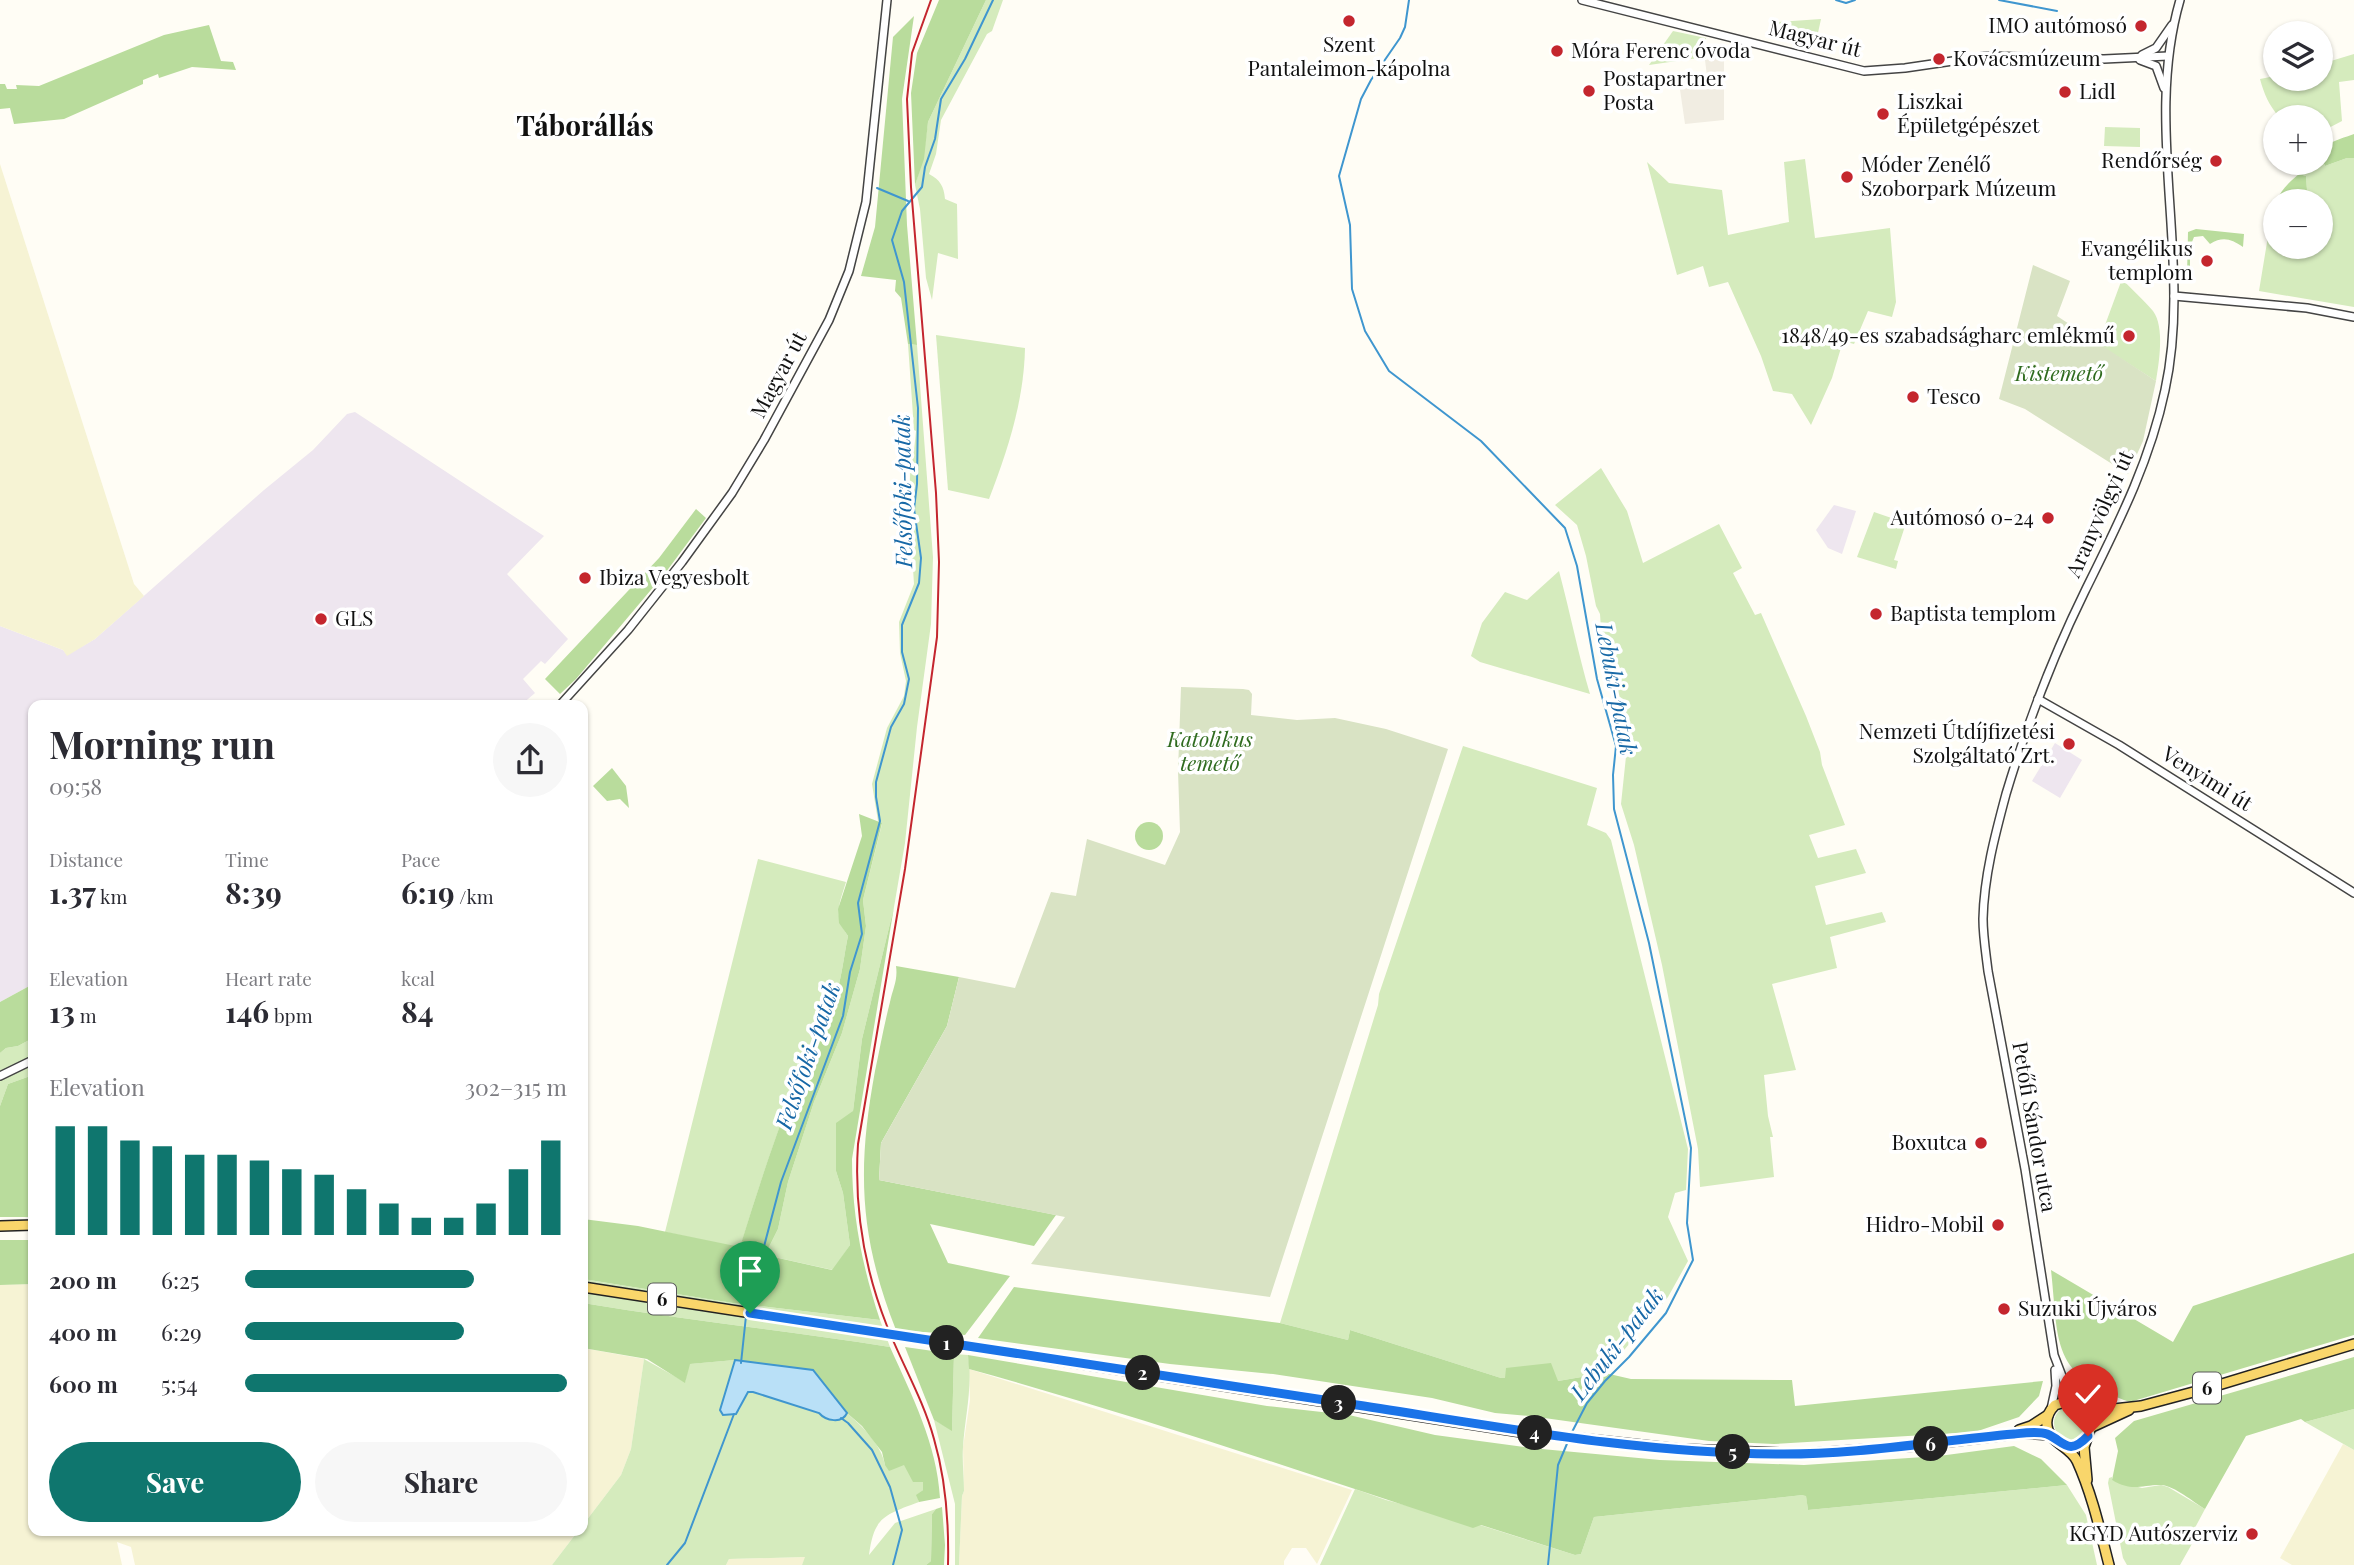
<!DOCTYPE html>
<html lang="en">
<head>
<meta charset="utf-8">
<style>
  body { margin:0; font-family:"Playfair Display",serif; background:#f7f7f7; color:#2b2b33; height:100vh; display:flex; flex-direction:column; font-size:26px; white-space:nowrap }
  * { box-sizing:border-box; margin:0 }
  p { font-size:23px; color:#7c7c81 }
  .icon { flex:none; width:38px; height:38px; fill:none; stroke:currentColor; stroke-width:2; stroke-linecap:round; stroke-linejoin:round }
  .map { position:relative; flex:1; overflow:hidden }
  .side { position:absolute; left:28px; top:700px; width:560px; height:836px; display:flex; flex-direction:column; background:#fff; border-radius:14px; box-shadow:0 2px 5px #0004 }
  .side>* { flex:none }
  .controls { position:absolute; left:2263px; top:21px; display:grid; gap:14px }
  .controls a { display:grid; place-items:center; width:70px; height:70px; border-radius:50%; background:#fff; box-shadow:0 2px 5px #0004; font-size:35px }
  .pin { position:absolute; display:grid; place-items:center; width:60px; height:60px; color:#fff; margin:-72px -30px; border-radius:50% 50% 50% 0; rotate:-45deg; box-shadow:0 0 7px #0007 }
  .pin .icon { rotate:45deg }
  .km { position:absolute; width:35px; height:35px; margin:-18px; border-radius:50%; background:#222; color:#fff; font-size:19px; line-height:35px; text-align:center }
  .round { display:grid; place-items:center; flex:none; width:74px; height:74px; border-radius:37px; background:#f7f7f7 }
  .headline { display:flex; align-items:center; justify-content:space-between; height:119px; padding:0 21px }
  h1 { font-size:38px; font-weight:700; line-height:52px }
  .stats { display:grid; grid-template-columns:repeat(3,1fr); gap:10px; height:119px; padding:7px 21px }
  .stats div { display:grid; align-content:center }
  .stats b { font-size:30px; font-weight:700 }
  .stats small { font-size:19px; font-weight:400 }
  .stats p { font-size:19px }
  .chart { height:196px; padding:14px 21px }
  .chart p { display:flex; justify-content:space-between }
  .chart svg { width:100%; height:126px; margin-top:7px; stroke:#0f766e; stroke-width:6 }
  .action { display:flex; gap:14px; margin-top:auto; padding:14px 21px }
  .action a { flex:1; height:80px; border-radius:42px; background:#0f766e; color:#fff; font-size:28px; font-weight:700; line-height:80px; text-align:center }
  .action a+a { background:#f7f7f7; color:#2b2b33 }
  ul { padding:0 21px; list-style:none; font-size:23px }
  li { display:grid; grid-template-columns:112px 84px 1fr; align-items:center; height:52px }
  li i { height:18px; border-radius:9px; background:#0f766e }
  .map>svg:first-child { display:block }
  .industrial { fill:#eee6ef }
  .farmland { fill:#f6f3d4 }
  .green { fill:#d5ebbd }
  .forest { fill:#b9dc9c }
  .cemetery { fill:#d9e3c4 }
  .plaza { fill:#f1ede2 }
  .water { fill:#b9e0f7; stroke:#3f96cf; stroke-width:2 }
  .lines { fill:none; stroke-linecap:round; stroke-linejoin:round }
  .stream { stroke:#3f96cf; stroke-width:2 }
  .tertiary-casing { stroke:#444; stroke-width:10 }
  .primary-casing { stroke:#222; stroke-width:12 }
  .tertiary { stroke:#fff; stroke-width:7 }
  .primary { stroke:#f9d66b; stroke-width:9 }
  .rail { stroke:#c4262e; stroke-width:2 }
  .primary-bridge-casing { stroke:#222; stroke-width:12; stroke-linecap:butt }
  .primary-bridge { stroke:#f9d66b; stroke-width:9 }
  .route-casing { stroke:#fff; stroke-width:14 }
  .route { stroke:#1a73e8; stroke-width:9 }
  .poi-dot { fill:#c4262e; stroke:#fff; stroke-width:2.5 }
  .labels { text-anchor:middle; stroke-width:7; stroke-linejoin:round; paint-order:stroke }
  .shield { fill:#fff; stroke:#585858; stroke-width:2 }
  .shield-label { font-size:19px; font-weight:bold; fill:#111 }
  .poi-label { font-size:21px; fill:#111; stroke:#fff; text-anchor:start }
  .street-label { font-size:21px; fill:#111; stroke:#fff }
  .park-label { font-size:21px; font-style:italic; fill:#2f6b1f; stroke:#fff }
  .water-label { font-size:23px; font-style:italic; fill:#1768a6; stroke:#fff }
  .district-label { font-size:28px; font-weight:bold; fill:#111; stroke:#fff }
</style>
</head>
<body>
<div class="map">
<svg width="2354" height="1565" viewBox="0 0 2354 1565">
  <rect width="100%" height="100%" fill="#fffdf5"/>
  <g class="industrial">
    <path d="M355,412L544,536L507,574L568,639L545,664L541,661L523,679L535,693L521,705H33V984L0,1002V626L63,650L67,655L95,639L264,490L313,450L347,414Z"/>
    <path d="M1834,505L1856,511L1842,554L1828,548L1816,530Z"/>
    <path d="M2055,743L2082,760L2060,798L2032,781Z"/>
  </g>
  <g class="farmland">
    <path d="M0,164L134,584L144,596L95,639L67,656L63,650L0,626Z"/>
    <path d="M33,1284V1531H578L552,1565H135L131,1547L117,1542L122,1565H0V1285Z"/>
    <path d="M583,1348L644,1359L631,1449L621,1475L583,1525Z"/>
    <path d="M969,1369L1352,1490L1317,1564L1306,1548H1292L1284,1561V1565H959L962,1496L964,1491L963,1447L970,1400Z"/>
    <path d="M2343,1444L2354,1450V1565H2292L2280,1558Z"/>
    <path d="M806,1557L802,1565H726L729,1559Z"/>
  </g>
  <g class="green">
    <path d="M986,0H1003L992,31L987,34L941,120L936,154L929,174C940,180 944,186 945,199L957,204L958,259L938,253L932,300L926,278L920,209L915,185L923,159L928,122Z"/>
    <path d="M1821,19L1816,42L1777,31V22Z"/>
    <path d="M1673,31L1706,38L1705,57L1649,65Z"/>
    <path d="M2354,54V80L2339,82L2342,121L2321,132L2320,117H2279C2269,105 2264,94 2260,79L2275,76V79H2320L2321,64Z"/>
    <path d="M2105,127L2140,128V147L2104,146Z"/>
    <path d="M2322,151L2321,158L2325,166L2347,158H2354V307L2259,291L2271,218L2275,216V247H2320V201H2297L2307,190L2306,176L2299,174L2310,163H2320Z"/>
    <path d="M1805,159L1815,238L1890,228L1896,302L1892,317L1868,311L1854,344L1843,341L1832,378L1811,425L1792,394L1773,391L1761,356L1728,282L1709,287L1703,266L1677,275L1647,162L1669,183L1722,190L1728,235L1789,222L1784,162Z"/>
    <path d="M2122,279C2132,290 2144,300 2153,311C2165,327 2159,363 2156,381L2098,344Z"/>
    <path d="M936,335L1025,348C1024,400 1008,450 989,499L948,490Z"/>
    <path d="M908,344L917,345L933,557L931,624L917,727L905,843L894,907L862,1039L853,1111L836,1171L843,1193L850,1245L833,1270L765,1255L778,1229L788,1182L814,1102L842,1033L860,969L866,926L863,900L882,824L878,821L872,784L887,728L904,696L906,681L900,653L899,622L914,584L909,505L911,451H914L916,431L914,430Z"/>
    <path d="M1601,468L1627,511L1643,563L1719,524L1742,568L1733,573L1755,615L1761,613L1806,716L1820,752L1822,765L1845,825L1809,835L1818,858L1856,849L1866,873L1815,886L1826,925L1882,912L1886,922L1830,937L1837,968L1772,984L1796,1070L1764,1075L1768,1116L1773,1137H1770L1774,1177L1700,1187L1698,1149L1662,965L1634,845L1621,804L1627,747L1626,735L1603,658L1600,614L1596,606L1586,556L1577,525L1555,505Z"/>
    <path d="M1874,512L1906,523L1894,560L1898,561L1896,569L1857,557Z"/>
    <path d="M1559,571C1570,612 1578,653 1590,694L1480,662L1471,656L1482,623L1505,592L1527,600Z"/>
    <path d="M1463,746L1597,788L1587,825L1606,833L1611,840L1688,1149L1686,1190L1675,1193L1668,1217L1688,1261L1668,1297L1605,1373L1558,1381L1501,1378L1350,1330L1348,1340L1280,1323L1378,1005L1379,994Z"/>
    <path d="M758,859L846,882C839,905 833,915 848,936C842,964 840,1005 819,1026C788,1099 763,1172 740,1248L665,1232Z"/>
    <path d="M33,1038V1075L8,1084L0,1106V1053L6,1048L18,1046Z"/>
    <path d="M583,1279L733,1303L880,1320L890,1347C788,1331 685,1320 583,1303Z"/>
    <path d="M954,1354L968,1355C973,1386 965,1416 963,1447C962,1461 964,1476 964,1491L962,1496L959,1565H955V1504L934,1420L952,1430Z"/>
    <path d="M644,1359L685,1382L689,1364L735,1360L720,1410L739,1411L748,1392H753L820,1413C827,1421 842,1424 847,1413C863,1427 881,1444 885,1465L904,1464L923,1482V1490L917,1495L919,1502C884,1515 874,1517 869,1555L895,1523L936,1509L932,1514L931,1561L926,1565H802L805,1557L729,1559L726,1565H552L578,1531H583V1525L621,1475L631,1449Z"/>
    <circle cx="2071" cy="1423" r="17"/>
    <path d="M2354,1409V1450L2305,1422Z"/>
    <path d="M2112,1477V1480L2142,1488L2161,1485L2168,1487L2205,1509L2189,1539L2193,1542L2180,1565H2127L2123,1558L2108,1483L2109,1478Z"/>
    <path d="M2067,1485L2086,1515L2097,1565H1320L1355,1489L1386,1500L1480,1525L1575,1555L1581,1554L1594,1517L1803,1495H1806L1808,1510Z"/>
  </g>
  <g class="forest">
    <path d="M939,0H986L928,122L924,159L915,185L911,93L917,53Z"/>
    <path d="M914,16L902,99L907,225L917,345L908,344L901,298L895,291L896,280L861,276L875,227L893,37Z"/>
    <path d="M209,25L221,61L233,62L236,70L192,67L159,78L158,74L143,80V84L64,119L14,124L10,108L0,109V84H5L7,89H17L16,85L39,86L164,35Z"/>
    <path d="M2354,134V158H2347L2325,166C2315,143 2336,141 2354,134Z"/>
    <path d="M2299,174L2306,176L2307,190L2297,201H2275V216L2271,218C2274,199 2284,186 2299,174Z"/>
    <path d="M2196,229L2244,234L2243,247C2231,239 2223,236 2210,244L2203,236L2194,237L2190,247V276H2187L2188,232Z"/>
    <path d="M696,509L706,518L666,572L576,679L560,694L545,679L659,558Z"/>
    <path d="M612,768L626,786L629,808L620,799L607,801L593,786Z"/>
    <path d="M859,814L882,823L863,900L866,926L860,969L842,1033L814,1102L788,1182L778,1229L765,1255L832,1270L850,1245L843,1193L836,1171V1123L853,1111L862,1039L894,907L852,1159C852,1215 862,1266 880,1320L733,1303L583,1279V1219L638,1226L740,1247C763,1172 788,1098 819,1026C840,1005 842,964 848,936L839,923L838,909L862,836Z"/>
    <circle cx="1149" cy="836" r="14"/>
    <path d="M896,966L959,977L947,1026L881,1143L879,1180L1056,1215L1034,1246L930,1224L948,1263L1010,1276L965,1335L896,1330C859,1236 857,1169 875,1071C880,1048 884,1025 890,1002C893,988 898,980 896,966Z"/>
    <path d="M33,984V1038L18,1046L6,1048L0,1053V1002Z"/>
    <path d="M33,1075V1217H0V1106L8,1084Z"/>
    <path d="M0,1240H33V1284L0,1285Z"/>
    <path d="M2354,1253V1335L2130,1402C2050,1375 2059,1343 2051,1270L2173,1342L2193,1306Z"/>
    <path d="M1014,1287L1280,1323L1348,1340L1350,1330L1501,1378H1505L1506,1368L1551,1363L1558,1381L1605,1373L1631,1379L1792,1380L1795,1406L2043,1381L2039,1396L2019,1417L1975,1432L1774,1444L1709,1441L1530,1416L1495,1413L1432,1398L1273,1374L1170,1364L978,1338Z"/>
    <path d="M583,1303C685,1320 788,1331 890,1347C912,1396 937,1444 940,1498L919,1502L916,1495L923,1490V1482H913L904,1465L889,1471L885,1465L882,1452L862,1426L847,1413L813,1370L735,1360L690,1364L685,1383L647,1359L583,1348Z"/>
    <path d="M905,1347L954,1354L952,1431L934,1420Z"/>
    <path d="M968,1355L1267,1406L1349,1415L1435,1435L1531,1448L1660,1460L1804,1465L1939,1456L2014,1446L2041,1459L2067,1485L1808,1510L1806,1496L1803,1495L1594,1517L1581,1554L1575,1555L1481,1525L1473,1528C1306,1473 1139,1416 969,1369Z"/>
    <path d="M2354,1357V1409L2305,1422L2301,1419L2246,1436L2205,1509C2193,1502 2175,1486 2161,1485C2139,1485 2133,1492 2112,1480L2118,1451L2115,1438L2134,1421Z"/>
    <path d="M942,1507L945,1545L944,1565H926L931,1561L932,1514L936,1509Z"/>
  </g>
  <g class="cemetery">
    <path d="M2033,265L2070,281L2057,316L2156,381L2143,441L2128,474L2025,409L1999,399Z"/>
    <path d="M1181,687L1243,689L1249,690L1252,694L1251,715L1297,720L1335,718L1386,729L1448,749L1270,1297L1031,1264L1065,1217L879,1180L881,1143L947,1026L959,977L1015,988L1051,892L1076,896L1087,839L1165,865L1180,832L1178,771Z"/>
  </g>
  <path class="plaza" d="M1716,58L1724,60V120L1685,124L1678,76L1684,75L1686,79L1707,76L1705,60Z"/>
  <path class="water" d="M735,1360L813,1370L847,1413C842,1424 826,1421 819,1413L753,1392H748L736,1414L723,1415L720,1410Z"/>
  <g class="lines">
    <g class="stream">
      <path d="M1409,0L1405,27L1400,38L1371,80L1361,99L1339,176L1350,225L1352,289L1365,331L1389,371L1481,441L1565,528L1577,566L1597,679L1616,746L1613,775L1614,809L1649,943L1691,1148L1687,1223L1693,1260L1666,1313L1629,1357L1605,1381L1587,1403L1571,1434"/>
      <path d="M1836,0L1846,3L1855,0"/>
      <path d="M1999,0L2057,11"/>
      <path d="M877,188L908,201"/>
      <path d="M748,1307L781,1182L843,1016L850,972L862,934L858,903L880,821L876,797V782L891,727L904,704L909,679L902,652V625L919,583L921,558L914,509L917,484L918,408L904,282L892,240L902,211L922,187L925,167L935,139L941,99L965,59L993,0"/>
      <path d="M741,1363L746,1316"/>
      <path d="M841,1418L848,1423L872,1450L890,1487L902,1530L893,1565"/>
      <path d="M667,1565L685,1543L734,1414"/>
      <path d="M1548,1565L1558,1465L1569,1439"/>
    </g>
    <g class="tertiary-casing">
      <g id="tertiary">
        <path d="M1582,0L1864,71L1905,68L1987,56L2104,59L2168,56"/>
        <path d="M2142,55L2156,48L2172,25"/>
        <path d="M2140,60L2156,66L2164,88"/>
        <path d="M2174,296L2307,308L2354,317"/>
        <path d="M2038,699L2119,745L2354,893"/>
        <path d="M560,705L628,630L682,562L732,493L764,440L829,320L849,271L866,202L887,0"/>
        <path d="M0,1076L33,1060"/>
        <path d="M2078,1401L2065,1384L2054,1355L2025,1169L1988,971C1986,954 1983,936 1983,919C1984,876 1995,835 2006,794C2027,724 2053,656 2085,591C2117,526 2150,462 2165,390C2193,262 2143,127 2180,0"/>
        <path d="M2051,1409L2056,1386L2055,1370"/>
      </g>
    </g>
    <g class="primary-casing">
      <g id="primary">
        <path d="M0,1226L33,1225"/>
        <path d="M583,1287L867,1331"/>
        <path d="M908,1337L1521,1432L1678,1449L1803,1454L1913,1446L2023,1433L2050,1435"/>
        <path d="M2086,1406L2093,1421L2084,1447L2087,1480"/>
        <path d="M2092,1427L2129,1410"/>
        <path d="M2019,1430L2031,1426L2048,1415"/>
        <path d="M2109,1565C2100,1530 2092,1494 2077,1461C2070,1447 2053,1444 2048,1430C2045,1421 2048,1412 2055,1405L2071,1400L2091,1408L2105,1410L2141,1406L2212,1387L2354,1344"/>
      </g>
    </g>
    <use href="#tertiary" class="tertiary"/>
    <use href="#primary" class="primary"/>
    <path class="rail" d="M931,0L912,53L907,99L911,187L936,493L939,562L937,637L905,869L858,1144C854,1206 864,1268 887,1326C902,1364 923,1399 934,1439C946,1480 949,1522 948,1565"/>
    <g class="primary-bridge-casing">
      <path id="primary-bridge" d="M867,1331L908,1337"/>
    </g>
    <use href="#primary-bridge" class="primary-bridge"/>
  </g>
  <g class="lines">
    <g class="route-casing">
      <path id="route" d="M750,1313C953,1344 1155,1375 1357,1405C1496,1426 1635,1453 1776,1454C1856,1455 1934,1441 2014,1434C2024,1433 2038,1431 2047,1434C2064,1441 2068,1457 2088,1436"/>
    </g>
    <use href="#route" class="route"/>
  </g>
  <g class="poi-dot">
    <circle cx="1349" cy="21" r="7"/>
    <circle cx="2141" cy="26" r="7"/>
    <circle cx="1557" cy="51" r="7"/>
    <circle cx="1939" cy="59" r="7"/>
    <circle cx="1589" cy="91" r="7"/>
    <circle cx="2065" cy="92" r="7"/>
    <circle cx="1883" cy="114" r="7"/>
    <circle cx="2216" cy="161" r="7"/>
    <circle cx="1847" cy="177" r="7"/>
    <circle cx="2207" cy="261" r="7"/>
    <circle cx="2129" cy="336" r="7"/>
    <circle cx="1913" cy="397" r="7"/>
    <circle cx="2048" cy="518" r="7"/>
    <circle cx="585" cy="578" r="7"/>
    <circle cx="1876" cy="614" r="7"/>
    <circle cx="321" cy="619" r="7"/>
    <circle cx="2069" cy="744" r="7"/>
    <circle cx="1981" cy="1143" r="7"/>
    <circle cx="1998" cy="1225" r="7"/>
    <circle cx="2004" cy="1309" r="7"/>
    <circle cx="2252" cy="1534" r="7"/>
  </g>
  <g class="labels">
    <g class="shield">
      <rect x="648" y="1283.5" width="28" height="31" rx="5"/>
      <rect x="2193" y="1372.5" width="28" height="31" rx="5"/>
    </g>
    <g class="shield-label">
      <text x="662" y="1306">6</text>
      <text x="2207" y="1395">6</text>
    </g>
    <g class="poi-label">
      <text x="2127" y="33" text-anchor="end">IMO autómosó</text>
      <text x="1349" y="52" text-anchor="middle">Szent<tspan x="1349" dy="24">Pantaleimon-kápolna</tspan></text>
      <text x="1571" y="58">Móra Ferenc óvoda</text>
      <text x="1953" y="66">Kovácsmúzeum</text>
      <text x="1603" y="86">Postapartner<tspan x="1603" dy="24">Posta</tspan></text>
      <text x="2079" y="99">Lidl</text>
      <text x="1897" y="109">Liszkai<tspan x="1897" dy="24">Épületgépészet</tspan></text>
      <text x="2202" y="168" text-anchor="end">Rendőrség</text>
      <text x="1861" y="172">Móder Zenélő<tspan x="1861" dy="24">Szoborpark Múzeum</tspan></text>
      <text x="2193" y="256" text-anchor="end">Evangélikus<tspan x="2193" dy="24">templom</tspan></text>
      <text x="2115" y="343" text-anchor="end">1848/49-es szabadságharc emlékmű</text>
      <text x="1927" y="404">Tesco</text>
      <text x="2034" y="525" text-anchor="end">Autómosó 0-24</text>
      <text x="599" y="585">Ibiza Vegyesbolt</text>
      <text x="1890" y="621">Baptista templom</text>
      <text x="335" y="626">GLS</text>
      <text x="2055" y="739" text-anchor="end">Nemzeti Útdíjfizetési<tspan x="2055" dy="24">Szolgáltató Zrt.</tspan></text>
      <text x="1967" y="1150" text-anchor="end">Boxutca</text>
      <text x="1984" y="1232" text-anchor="end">Hidro-Mobil</text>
      <text x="2018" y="1316">Suzuki Újváros</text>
      <text x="2238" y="1541" text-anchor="end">KGYD Autószerviz</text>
    </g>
    <g class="street-label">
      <text transform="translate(1815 39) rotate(14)" y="7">Magyar út</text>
      <text transform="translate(779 375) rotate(-62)" y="7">Magyar út</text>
      <text transform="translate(2100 514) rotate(-66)" y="7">Aranyvölgyi út</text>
      <text transform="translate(2207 779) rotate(32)" y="7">Venyimi út</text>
      <text transform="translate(2034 1127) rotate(80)" y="7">Petőfi Sándor utca</text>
    </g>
    <g class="park-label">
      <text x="2059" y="381">Kistemető</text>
      <text x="1210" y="747">Katolikus<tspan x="1210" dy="24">temető</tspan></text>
    </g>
    <g class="water-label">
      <text transform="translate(903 491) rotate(-91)" y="8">Felsőfoki-patak</text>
      <text transform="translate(1616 689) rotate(79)" y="8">Lebuki-patak</text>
      <text transform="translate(808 1056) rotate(-71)" y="8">Felsőfoki-patak</text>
      <text transform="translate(1617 1344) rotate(-52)" y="8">Lebuki-patak</text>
    </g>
    <g class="district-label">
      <text x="585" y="136">Táborállás</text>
    </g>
  </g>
</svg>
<div class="controls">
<a><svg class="icon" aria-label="layers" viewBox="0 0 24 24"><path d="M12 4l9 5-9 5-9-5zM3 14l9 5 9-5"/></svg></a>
<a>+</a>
<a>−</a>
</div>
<div class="pin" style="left:750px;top:1313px;background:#1e9e55"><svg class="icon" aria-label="arrive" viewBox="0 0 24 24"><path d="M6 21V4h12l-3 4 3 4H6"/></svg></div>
<div class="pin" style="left:2088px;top:1436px;background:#d93025"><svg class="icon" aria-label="check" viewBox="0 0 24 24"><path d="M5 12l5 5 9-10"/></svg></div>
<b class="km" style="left:947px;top:1343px">1</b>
<b class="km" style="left:1143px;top:1373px">2</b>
<b class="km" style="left:1339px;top:1403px">3</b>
<b class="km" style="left:1535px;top:1433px">4</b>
<b class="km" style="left:1733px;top:1452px">5</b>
<b class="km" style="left:1931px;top:1444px">6</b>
<section class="side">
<div class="headline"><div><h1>Morning run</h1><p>09:58</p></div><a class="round"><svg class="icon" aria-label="share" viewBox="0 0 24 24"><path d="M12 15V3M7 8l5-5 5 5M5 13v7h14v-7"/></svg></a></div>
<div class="stats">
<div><p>Distance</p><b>1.37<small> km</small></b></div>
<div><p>Time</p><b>8:39</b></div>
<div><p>Pace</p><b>6:19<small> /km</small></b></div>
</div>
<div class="stats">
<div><p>Elevation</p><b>13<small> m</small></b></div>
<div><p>Heart rate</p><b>146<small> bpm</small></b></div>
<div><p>kcal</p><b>84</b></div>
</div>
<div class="chart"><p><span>Elevation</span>302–315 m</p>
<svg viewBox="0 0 160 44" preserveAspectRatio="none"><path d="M5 44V6M15 44V6M25 44V11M35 44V13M45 44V16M55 44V16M65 44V18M75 44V21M85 44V23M95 44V28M105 44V33M115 44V38M125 44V38M135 44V33M145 44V21M155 44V11"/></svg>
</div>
<ul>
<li><b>200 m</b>6:25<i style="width:71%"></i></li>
<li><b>400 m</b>6:29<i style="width:68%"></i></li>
<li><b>600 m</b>5:54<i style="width:100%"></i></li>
</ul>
<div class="action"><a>Save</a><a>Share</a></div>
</section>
</div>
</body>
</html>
